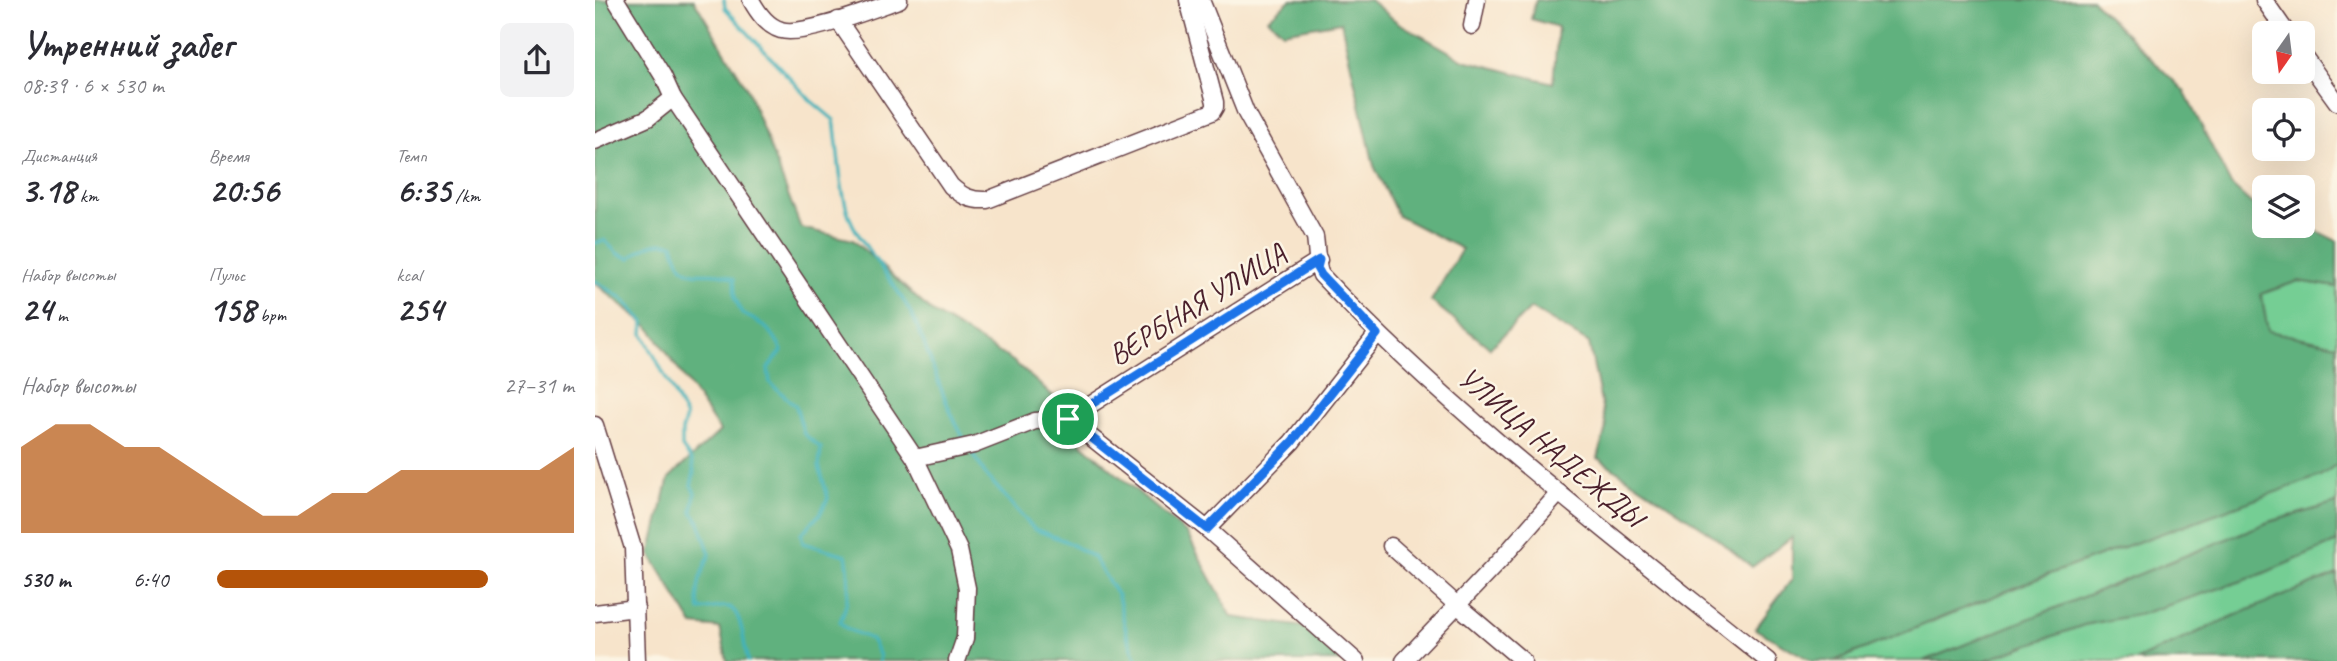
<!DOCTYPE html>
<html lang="ru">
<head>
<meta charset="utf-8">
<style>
  body { margin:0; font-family:Caveat,sans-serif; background:#f2f2f3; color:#2b2b33; height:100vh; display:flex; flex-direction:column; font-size:26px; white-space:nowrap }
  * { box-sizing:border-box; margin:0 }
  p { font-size:23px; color:#7c7c81 }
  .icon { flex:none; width:38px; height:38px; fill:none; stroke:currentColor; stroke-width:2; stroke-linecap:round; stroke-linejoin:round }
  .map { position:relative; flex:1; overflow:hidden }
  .sheet { display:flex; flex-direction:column; background:#fff; width:595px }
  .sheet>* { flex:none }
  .needle { width:46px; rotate:194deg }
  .controls { position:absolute; left:1657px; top:21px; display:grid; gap:14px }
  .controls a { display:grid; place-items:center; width:63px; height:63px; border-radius:10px; background:#fff; box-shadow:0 7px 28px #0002; font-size:35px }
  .pin { position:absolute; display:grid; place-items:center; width:60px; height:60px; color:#fff; margin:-30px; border:4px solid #fff; border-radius:50%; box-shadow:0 2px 7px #0007 }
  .round { display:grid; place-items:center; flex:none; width:74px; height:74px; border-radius:10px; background:#f2f2f3 }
  .head { display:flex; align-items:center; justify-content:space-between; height:119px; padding:0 21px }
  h1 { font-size:38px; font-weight:700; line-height:52px }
  .figures { display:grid; grid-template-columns:repeat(3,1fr); gap:10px; height:119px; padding:7px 21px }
  .figures div { display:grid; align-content:center }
  .figures b { font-size:35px; font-weight:700 }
  .figures small { font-size:19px; font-weight:400 }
  .figures p { font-size:19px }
  .chart { height:196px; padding:14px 21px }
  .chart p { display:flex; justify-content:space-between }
  .chart svg { width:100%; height:126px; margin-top:7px; fill:#b45309; opacity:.7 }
  ul { padding:0 21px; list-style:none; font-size:23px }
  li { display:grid; grid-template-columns:112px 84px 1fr; align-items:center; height:52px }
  li i { height:18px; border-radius:9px; background:#b45309 }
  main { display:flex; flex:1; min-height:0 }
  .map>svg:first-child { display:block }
  .green { fill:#75ce94; stroke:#607660; stroke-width:2 }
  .forest { fill:#60b17e; stroke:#556854; stroke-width:2 }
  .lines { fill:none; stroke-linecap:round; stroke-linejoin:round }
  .stream { stroke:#42b2ba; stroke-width:3.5 }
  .minor-casing { stroke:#643d43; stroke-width:19 }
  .minor { stroke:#fff; stroke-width:16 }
  .route-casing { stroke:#fff; stroke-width:14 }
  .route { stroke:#1a73e8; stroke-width:9 }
  .labels { text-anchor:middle; stroke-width:5; stroke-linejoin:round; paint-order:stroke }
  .street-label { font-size:30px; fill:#4a1f2b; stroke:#fcf5e5 }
</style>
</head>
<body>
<main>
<section class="sheet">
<div class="head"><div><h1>Утренний забег</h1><p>08:39 · 6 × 530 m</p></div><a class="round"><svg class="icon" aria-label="share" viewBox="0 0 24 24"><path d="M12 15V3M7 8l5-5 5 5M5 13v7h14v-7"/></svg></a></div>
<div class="figures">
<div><p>Дистанция</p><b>3.18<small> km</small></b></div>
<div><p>Время</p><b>20:56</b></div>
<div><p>Темп</p><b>6:35<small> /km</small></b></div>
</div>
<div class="figures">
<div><p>Набор высоты</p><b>24<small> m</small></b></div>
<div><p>Пульс</p><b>158<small> bpm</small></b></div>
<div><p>kcal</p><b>254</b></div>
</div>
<div class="chart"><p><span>Набор высоты</span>27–31 m</p>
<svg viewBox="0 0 160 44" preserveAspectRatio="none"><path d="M0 44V14L10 6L20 6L30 14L40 14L50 22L60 30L70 38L80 38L90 30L100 30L110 22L120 22L130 22L140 22L150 22L160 14V44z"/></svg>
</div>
<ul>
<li><b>530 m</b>6:40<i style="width:76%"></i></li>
</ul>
</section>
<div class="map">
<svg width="1742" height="661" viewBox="0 0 1742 661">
  <rect width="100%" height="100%" fill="#fcf5e5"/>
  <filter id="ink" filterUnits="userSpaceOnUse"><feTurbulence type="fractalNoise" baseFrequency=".0143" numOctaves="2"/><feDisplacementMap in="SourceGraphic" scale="14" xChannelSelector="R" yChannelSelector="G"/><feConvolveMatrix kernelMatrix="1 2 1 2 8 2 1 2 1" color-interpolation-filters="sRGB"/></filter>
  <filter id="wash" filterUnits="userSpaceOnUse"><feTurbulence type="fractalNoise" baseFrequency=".00686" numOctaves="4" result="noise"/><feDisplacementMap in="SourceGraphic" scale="28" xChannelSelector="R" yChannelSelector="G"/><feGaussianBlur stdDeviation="1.57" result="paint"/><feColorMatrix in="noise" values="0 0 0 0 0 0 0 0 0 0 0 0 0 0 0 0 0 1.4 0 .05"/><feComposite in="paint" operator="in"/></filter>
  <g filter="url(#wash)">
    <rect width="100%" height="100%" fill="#f7e4cb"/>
    <g class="green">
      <path d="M1703,281L1742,287V345L1673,331L1666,294Z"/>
      <path d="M1742,464V503L1674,522L1329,661H1239L1449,576L1724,476Z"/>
      <path d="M1742,542V574L1634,618L1540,661H1388L1489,625L1546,614L1662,576Z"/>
    </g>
    <g class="forest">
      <path d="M0,0H99L152,88L206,228L258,240L337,312L418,361L458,396L486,443L592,534L637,617L710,627L750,661H132L125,628L98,625L55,554L74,478L125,431L55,328L0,283Z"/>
      <path d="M695,0H775L802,22L869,60L958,83L963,27L936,19L941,0H1497L1589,91L1636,185L1658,205L1669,210L1670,226L1708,224L1742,241V287L1703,281L1666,294L1673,331L1742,345V464L1725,476L1449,576L1239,661H1217L1160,629L1197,579V537L1157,567L1111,530L1003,458L1011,427L994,343L936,308L895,348L836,301L867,249L803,216L779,166L746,22L688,32L673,19Z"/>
      <path d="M1742,503V542L1662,576L1546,614L1489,625L1388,661H1329L1674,522Z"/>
      <path d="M1742,574V661H1540L1634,618Z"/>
    </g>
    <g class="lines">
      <g class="stream">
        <path d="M129,0L130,8L215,100L239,120C244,152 244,197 258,225C276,259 303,285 319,319C337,360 348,403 371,442"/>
        <path d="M0,243L9,240L23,254L35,258C50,247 59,240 78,244C90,292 109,263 139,279L140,297L147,314C166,322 179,331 187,351L173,368L175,383L201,406L209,434L226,448L224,466L233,498L225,514L206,534L208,543L251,555C256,579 255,600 245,622L252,629L276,639L285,656L284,661"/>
        <path d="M0,281L27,298L49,322L48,334L91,417L87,431V447L97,461L99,473L96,485L100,493L97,512L104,522L115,554C106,574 99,589 105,610C113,610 127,605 134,607C148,612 149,649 153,661"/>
        <path d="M377,452L391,475L439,529L470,541L498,557L523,596L532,635L542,660L546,661"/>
      </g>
    </g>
  </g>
  <g filter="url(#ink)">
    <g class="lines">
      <g class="minor-casing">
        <g id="minor">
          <path d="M21,0L68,76L78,98L320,458L364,550L372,588L370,638L362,661"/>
          <path d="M156,0C163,13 172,26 186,30C208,37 280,8 304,0"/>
          <path d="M606,0L651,113L720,237C722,249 721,265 726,275C861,418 1020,538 1173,661"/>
          <path d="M1669,0L1692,33"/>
          <path d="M243,20L356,186C367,196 376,201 392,200L617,112L620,107V102L593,0"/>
          <path d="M877,26L882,0"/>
          <path d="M1708,55L1742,102"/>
          <path d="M0,141L53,118L78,98"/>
          <path d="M724,260L473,419L612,529L761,661"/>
          <path d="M0,425L38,548L42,661"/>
          <path d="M320,458L379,445L440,421L473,419"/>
          <path d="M612,529L697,442L782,334"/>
          <path d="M796,546L862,605L928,661"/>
          <path d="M0,613L41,608"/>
          <path d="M809,661L908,557L964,493"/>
        </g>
      </g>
      <use href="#minor" class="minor"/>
    </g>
  </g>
  <g class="lines" filter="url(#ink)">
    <g class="route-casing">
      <path id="route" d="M724,260L722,268L726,275L782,334L697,442L612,529L473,419Z"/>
    </g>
    <use href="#route" class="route"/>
  </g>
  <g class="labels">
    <g class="street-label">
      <text transform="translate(602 304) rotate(-32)" y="10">ВЕРБНАЯ УЛИЦА</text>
      <text transform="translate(956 447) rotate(40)" y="10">УЛИЦА НАДЕЖДЫ</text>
    </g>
  </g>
</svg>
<div class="controls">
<a><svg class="needle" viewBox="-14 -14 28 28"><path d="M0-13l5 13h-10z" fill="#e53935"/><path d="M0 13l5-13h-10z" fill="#7c7c81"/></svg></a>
<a><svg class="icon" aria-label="locate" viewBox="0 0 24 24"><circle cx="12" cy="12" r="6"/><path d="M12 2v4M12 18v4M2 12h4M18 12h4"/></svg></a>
<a><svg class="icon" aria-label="layers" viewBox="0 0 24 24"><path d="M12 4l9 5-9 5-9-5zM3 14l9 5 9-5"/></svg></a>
</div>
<div class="pin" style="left:473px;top:419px;background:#1e9e55"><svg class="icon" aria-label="arrive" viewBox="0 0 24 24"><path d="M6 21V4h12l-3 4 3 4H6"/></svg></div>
</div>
</main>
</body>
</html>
